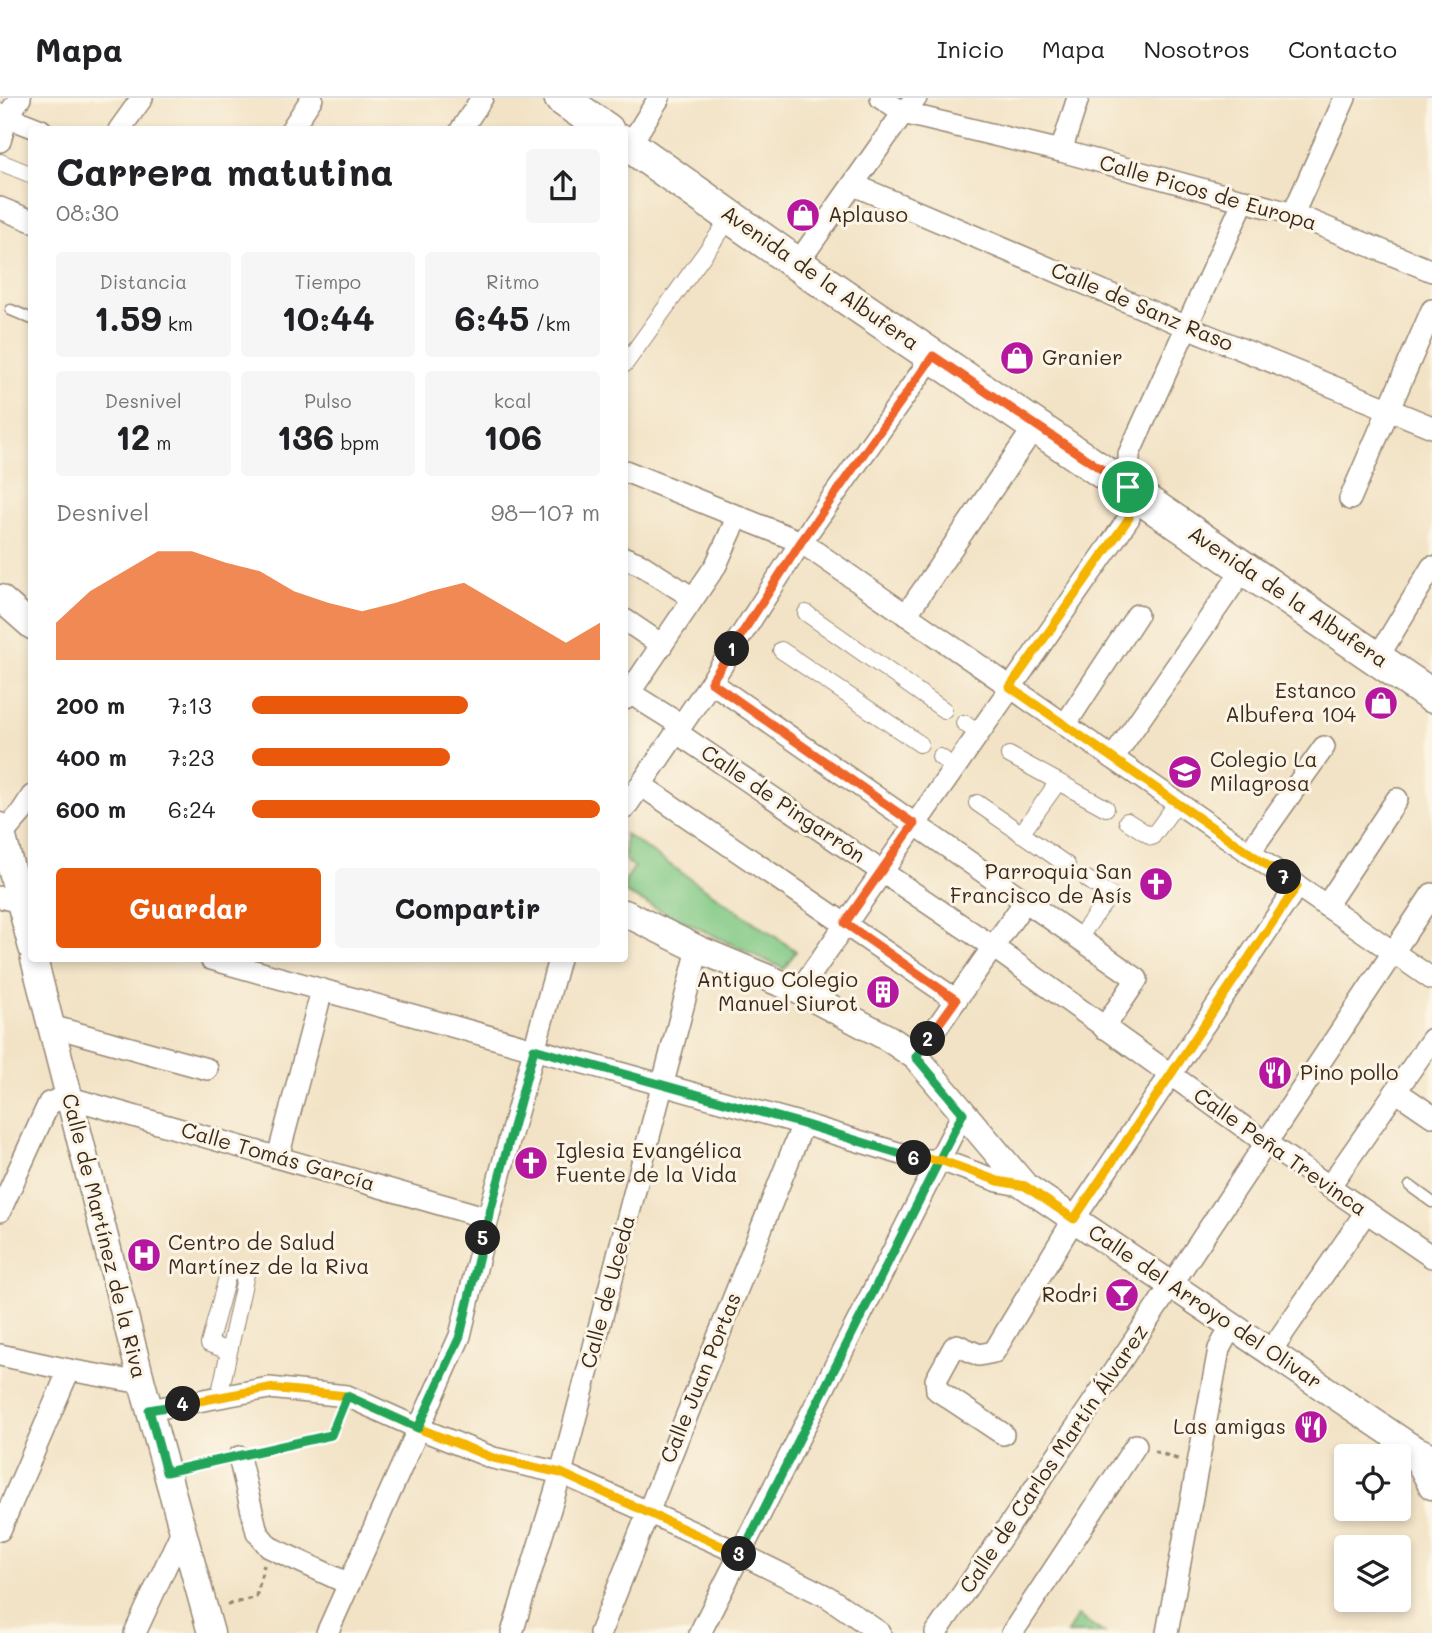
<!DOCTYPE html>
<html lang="es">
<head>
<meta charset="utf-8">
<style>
  body { margin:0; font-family:Mali,sans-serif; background:#f6f6f6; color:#202124; height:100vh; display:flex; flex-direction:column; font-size:26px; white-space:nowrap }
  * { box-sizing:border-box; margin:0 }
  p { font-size:23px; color:#757577 }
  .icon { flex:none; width:38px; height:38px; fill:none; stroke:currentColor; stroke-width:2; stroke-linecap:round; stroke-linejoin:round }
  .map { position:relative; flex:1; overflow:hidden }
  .drawer { position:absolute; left:28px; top:28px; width:600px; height:836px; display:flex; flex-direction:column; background:#fff; border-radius:7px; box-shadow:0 4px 10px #0003 }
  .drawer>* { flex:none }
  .controls { position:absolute; left:1334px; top:1346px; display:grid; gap:14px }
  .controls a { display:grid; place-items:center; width:77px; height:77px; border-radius:7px; background:#fff; box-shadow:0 4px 10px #0003; font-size:35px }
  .pin { position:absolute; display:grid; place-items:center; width:60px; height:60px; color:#fff; margin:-30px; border:4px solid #fff; border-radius:50%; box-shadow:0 2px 7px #0007 }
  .km { position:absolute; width:35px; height:35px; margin:-18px; border-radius:50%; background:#222; color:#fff; font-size:19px; line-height:35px; text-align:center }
  .round { display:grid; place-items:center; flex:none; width:74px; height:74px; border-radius:7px; background:#f6f6f6 }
  .headline { display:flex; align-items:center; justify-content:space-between; height:119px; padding:0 28px }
  h1 { font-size:38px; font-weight:700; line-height:52px }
  .figures { display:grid; grid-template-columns:repeat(3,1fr); gap:10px; height:119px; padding:7px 28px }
  .figures div { display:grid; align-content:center; border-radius:7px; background:#f6f6f6; text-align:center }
  .figures b { font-size:35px; font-weight:700 }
  .figures small { font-size:19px; font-weight:400 }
  .figures p { font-size:19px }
  .chart { height:196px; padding:14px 28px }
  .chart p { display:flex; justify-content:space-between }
  .chart svg { width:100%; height:126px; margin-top:7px; fill:#ea580c; opacity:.7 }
  .button { display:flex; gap:14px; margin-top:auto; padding:14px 28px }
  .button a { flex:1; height:80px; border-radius:7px; background:#ea580c; color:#fff; font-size:28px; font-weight:700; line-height:80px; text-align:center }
  .button a+a { background:#f6f6f6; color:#202124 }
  ul { padding:0 28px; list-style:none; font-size:23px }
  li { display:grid; grid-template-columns:112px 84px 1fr; align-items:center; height:52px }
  li i { height:18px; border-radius:9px; background:#ea580c }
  header { display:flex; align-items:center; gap:42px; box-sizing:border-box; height:98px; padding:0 35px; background:#fff; border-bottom:2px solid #e0e0e0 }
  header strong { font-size:33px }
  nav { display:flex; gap:38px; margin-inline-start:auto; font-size:24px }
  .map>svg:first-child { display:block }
  .green { fill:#81c985; stroke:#5e7a52; stroke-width:2 }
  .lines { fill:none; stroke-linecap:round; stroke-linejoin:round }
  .service-casing { stroke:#968672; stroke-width:13 }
  .pedestrian-casing { stroke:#968672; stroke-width:18 }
  .minor-casing { stroke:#968672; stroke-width:24 }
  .tertiary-casing { stroke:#968672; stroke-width:29 }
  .primary-casing { stroke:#968672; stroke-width:36 }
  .path { stroke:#968672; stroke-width:3.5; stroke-dasharray:5 5; stroke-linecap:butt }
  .service { stroke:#fff; stroke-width:10 }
  .pedestrian { stroke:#fff; stroke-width:16 }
  .minor { stroke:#fff; stroke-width:21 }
  .tertiary { stroke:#fff; stroke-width:26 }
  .primary { stroke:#fff; stroke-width:33 }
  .split-1-casing { stroke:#fff; stroke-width:14 }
  .split-2-casing { stroke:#fff; stroke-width:14 }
  .split-3-casing { stroke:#fff; stroke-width:14 }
  .split-4-casing { stroke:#fff; stroke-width:14 }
  .split-5-casing { stroke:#fff; stroke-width:14 }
  .split-6-casing { stroke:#fff; stroke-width:14 }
  .split-7-casing { stroke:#fff; stroke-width:14 }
  .split-8-casing { stroke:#fff; stroke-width:14 }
  .split-1 { stroke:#f0652b; stroke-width:9 }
  .split-2 { stroke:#f0652b; stroke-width:9 }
  .split-3 { stroke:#22a559; stroke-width:9 }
  .split-4 { stroke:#f5b400; stroke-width:9 }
  .split-5 { stroke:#22a559; stroke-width:9 }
  .split-6 { stroke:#22a559; stroke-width:9 }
  .split-7 { stroke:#f5b400; stroke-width:9 }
  .split-8 { stroke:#f5b400; stroke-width:9 }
  .labels { text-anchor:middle; stroke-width:6; stroke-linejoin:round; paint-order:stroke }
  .street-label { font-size:21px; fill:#3b2a1e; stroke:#fcf5e5 }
  .poi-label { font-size:21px; fill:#3b2a1e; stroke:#fcf5e5; text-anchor:start }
</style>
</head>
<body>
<header>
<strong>Mapa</strong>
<nav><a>Inicio</a><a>Mapa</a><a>Nosotros</a><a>Contacto</a></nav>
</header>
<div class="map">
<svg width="1432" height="1535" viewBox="0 0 1432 1535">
  <rect width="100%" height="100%" fill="#fcf5e5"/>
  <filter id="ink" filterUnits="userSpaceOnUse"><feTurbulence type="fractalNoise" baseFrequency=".0143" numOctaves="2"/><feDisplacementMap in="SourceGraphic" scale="14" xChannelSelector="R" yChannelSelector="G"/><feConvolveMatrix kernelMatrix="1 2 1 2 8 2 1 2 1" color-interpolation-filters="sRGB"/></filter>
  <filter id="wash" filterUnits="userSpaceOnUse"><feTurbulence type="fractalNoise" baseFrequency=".00686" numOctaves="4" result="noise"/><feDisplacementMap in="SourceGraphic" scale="28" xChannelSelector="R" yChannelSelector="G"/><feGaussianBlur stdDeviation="1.57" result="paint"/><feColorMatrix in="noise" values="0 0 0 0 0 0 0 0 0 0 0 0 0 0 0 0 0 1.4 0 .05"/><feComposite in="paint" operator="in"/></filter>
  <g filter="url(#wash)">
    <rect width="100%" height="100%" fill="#f2e3c6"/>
    <g class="green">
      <path d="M625,736L796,853L784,871L625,795V784L634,769L625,762Z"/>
      <path d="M1078,1518L1104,1535H1067Z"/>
    </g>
  </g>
  <g filter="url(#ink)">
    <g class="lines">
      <g class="service-casing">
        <g id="service">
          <path d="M11,212L32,221"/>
          <path d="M1410,1088L1432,1104"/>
        </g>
      </g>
      <g class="pedestrian-casing">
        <g id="pedestrian">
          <path d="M0,64L32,77"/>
          <path d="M625,266L731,119"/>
          <path d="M806,515L944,612"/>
          <path d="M781,552L920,646"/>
          <path d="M964,625L978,635"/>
          <path d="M1009,657L1106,710"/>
          <path d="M940,659L954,669"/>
          <path d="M977,705L1067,767"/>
          <path d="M1127,723L1152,739L1177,705"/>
          <path d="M1021,736L1058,684"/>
          <path d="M1078,841L1110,797L1087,781"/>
          <path d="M219,1299L246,1176L229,1172L209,1246L229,1253"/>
        </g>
      </g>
      <g class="minor-casing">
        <g id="minor">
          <path d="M881,0L903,15L916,0"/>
          <path d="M0,16L41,32"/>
          <path d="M119,32L142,0"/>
          <path d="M291,32L312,0"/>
          <path d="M461,32L482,0"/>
          <path d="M0,43L7,19L20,0"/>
          <path d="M630,47L659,0"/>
          <path d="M1061,53L1078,0"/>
          <path d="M854,87L1187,229L1432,329"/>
          <path d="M0,110L32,123"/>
          <path d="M1293,116L1345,0"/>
          <path d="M797,166L903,15L1061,53L1293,116L1432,173"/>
          <path d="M625,373L801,444L1432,881"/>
          <path d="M1350,401L1432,212"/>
          <path d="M625,460L640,466L693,500"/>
          <path d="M906,517L1036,327"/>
          <path d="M625,522L662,547"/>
          <path d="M1378,559L1432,469"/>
          <path d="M711,584L1137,881L1104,930"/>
          <path d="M625,592L681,627"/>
          <path d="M625,601L716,467L738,418"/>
          <path d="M1065,627L1137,517"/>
          <path d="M676,634L993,849L1266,1045L1432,1159"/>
          <path d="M1113,660L1245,469"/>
          <path d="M641,687L956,902"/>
          <path d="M625,710L711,584L801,444L933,258"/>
          <path d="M0,736L2,737L21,715L32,698"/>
          <path d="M1249,755L1324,649"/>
          <path d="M0,799L20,804L32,809"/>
          <path d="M1326,808L1397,701"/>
          <path d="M211,861L803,1026L921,1062H940L998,1083L1025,1088"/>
          <path d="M799,893L1129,420V356L1244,102"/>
          <path d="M51,928L207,971"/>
          <path d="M916,959L1026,802"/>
          <path d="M1397,994L1432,1018"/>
          <path d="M278,1059L322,892"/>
          <path d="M1329,1089L1432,941"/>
          <path d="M0,1113L49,1005L67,999L488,1120"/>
          <path d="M1270,1254L1366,1114"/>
          <path d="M0,1257L69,1272L142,1285"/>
          <path d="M149,1312L269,1290L347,1298L418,1330L493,1360L561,1375L741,1456L828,1499L880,1535"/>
          <path d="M1003,1336L937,1292L936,1282L954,1249L957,1247L979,1257L994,1254L1074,1121L1297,788"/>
          <path d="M239,1359L257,1434L269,1449L349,1486"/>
          <path d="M0,1432L69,1272"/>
          <path d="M135,1535L181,1435"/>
          <path d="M327,1535L460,1238L488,1120L559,861"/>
          <path d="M512,1535L561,1375L698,851"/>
          <path d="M600,1535L803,1026"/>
          <path d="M700,1535L963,1015"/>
          <path d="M936,1535L1086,1315L1432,796"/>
          <path d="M1012,1535L1136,1347"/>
          <path d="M1167,1535L1219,1251L1232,1227"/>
        </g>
      </g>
      <g class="tertiary-casing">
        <g id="tertiary">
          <path d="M0,500L32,528"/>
          <path d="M0,728L32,850"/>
          <path d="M625,815L698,851L799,893L888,940L916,959L1025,1088L1411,1349L1432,1359"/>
          <path d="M34,861L142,1285L211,1535"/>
          <path d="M1411,1349L1432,1388"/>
        </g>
      </g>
      <g class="primary-casing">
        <g id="primary">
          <path d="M561,0L607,32"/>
          <path d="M625,44L797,166L1432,598"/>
        </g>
      </g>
      <g class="path">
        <path d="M1154,1353L1180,1362"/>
        <path d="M257,1355L331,1337L340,1315"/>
        <path d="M188,1369L222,1363"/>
        <path d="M227,1507L256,1499L264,1467"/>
      </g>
      <use href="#service" class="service"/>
      <use href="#pedestrian" class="pedestrian"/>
      <use href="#minor" class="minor"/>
      <use href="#tertiary" class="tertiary"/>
      <use href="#primary" class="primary"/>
    </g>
  </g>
  <g class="lines" filter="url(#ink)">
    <g class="split-1-casing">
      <path id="split-1" d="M732,551L801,444L933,258L1128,389"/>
    </g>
    <g class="split-2-casing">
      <path id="split-2" d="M732,551L711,584L914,726L845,825L956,902L928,941"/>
    </g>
    <g class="split-3-casing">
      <path id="split-3" d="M739,1456H741L749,1441L963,1015L916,959L928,941"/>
    </g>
    <g class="split-4-casing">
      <path id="split-4" d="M183,1306L269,1290L347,1298L418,1330L493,1360L561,1375L739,1456"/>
    </g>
    <g class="split-5-casing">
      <path id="split-5" d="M183,1306L149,1312L166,1374L331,1337L347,1298L418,1330L460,1238L483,1140"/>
    </g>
    <g class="split-6-casing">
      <path id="split-6" d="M483,1140L534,951L803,1026L914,1060"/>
    </g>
    <g class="split-7-casing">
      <path id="split-7" d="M914,1060L940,1062L998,1083L1025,1088L1074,1121L1297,788L1284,779"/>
    </g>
    <g class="split-8-casing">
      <path id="split-8" d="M1128,389L1129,420L1010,589L1284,779"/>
    </g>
    <use href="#split-1" class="split-1"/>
    <use href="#split-2" class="split-2"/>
    <use href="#split-3" class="split-3"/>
    <use href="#split-4" class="split-4"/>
    <use href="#split-5" class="split-5"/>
    <use href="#split-6" class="split-6"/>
    <use href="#split-7" class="split-7"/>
    <use href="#split-8" class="split-8"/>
  </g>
  <defs>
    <g id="shop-disc" transform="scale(1.75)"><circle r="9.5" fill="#b5179e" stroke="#fcf5e5"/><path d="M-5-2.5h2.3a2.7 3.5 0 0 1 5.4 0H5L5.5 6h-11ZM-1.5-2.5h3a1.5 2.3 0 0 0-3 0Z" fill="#fff"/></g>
    <g id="school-disc" transform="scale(1.75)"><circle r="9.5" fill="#b5179e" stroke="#fcf5e5"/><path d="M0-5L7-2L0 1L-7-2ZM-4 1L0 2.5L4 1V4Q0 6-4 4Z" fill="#fff"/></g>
    <g id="church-disc" transform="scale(1.75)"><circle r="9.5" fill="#b5179e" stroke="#fcf5e5"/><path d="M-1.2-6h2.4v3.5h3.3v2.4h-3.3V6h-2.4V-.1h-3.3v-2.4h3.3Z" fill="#fff"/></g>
    <g id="building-disc" transform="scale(1.75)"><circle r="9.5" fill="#b5179e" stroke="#fcf5e5"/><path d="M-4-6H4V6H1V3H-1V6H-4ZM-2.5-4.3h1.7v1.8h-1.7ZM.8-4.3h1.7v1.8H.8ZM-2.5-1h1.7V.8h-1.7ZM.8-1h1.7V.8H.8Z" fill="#fff"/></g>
    <g id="restaurant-disc" transform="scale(1.75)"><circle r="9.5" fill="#b5179e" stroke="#fcf5e5"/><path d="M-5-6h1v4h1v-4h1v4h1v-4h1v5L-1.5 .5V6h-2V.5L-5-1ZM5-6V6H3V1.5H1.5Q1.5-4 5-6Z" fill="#fff"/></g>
    <g id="hospital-disc" transform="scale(1.75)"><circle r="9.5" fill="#b5179e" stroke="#fcf5e5"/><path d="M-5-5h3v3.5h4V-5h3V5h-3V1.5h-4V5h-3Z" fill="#fff"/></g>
    <g id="bar-disc" transform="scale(1.75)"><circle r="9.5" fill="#b5179e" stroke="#fcf5e5"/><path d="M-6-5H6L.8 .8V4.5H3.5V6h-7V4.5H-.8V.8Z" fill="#fff"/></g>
  </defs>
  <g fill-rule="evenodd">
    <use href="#shop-disc" x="803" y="117"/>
    <use href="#shop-disc" x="1017" y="260"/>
    <use href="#shop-disc" x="1381" y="605"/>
    <use href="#school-disc" x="1185" y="674"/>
    <use href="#church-disc" x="1156" y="786"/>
    <use href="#building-disc" x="883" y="894"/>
    <use href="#restaurant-disc" x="1275" y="975"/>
    <use href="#church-disc" x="531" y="1065"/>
    <use href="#hospital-disc" x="144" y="1157"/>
    <use href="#bar-disc" x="1122" y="1197"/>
    <use href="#restaurant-disc" x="1311" y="1329"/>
  </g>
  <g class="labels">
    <g class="street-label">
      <text transform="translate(1208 95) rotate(16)" y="7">Calle Picos de Europa</text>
      <text transform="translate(820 180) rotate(35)" y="7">Avenida de la Albufera</text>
      <text transform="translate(1142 209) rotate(23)" y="7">Calle de Sanz Raso</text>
      <text transform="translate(1288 499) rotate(34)" y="7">Avenida de la Albufera</text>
      <text transform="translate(783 706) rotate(34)" y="7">Calle de Pingarrón</text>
      <text transform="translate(1280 1054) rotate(35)" y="7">Calle Peña Trevinca</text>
      <text transform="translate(278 1059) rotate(16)" y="7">Calle Tomás García</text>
      <text transform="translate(104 1138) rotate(76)" y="7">Calle de Martínez de la Riva</text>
      <text transform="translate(608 1194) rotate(-75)" y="7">Calle de Uceda</text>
      <text transform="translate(1205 1209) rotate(34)" y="7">Calle del Arroyo del Olivar</text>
      <text transform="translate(701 1280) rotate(-68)" y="7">Calle Juan Portas</text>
      <text transform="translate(1054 1361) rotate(-56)" y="7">Calle de Carlos Martín Álvarez</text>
    </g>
    <g class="poi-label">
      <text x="828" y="124">Aplauso</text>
      <text x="1042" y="267">Granier</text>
      <text x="1356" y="600" text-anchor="end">Estanco<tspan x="1356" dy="24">Albufera 104</tspan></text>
      <text x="1210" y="669">Colegio La<tspan x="1210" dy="24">Milagrosa</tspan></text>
      <text x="1132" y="781" text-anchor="end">Parroquia San<tspan x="1132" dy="24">Francisco de Asís</tspan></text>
      <text x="858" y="889" text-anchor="end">Antiguo Colegio<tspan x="858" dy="24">Manuel Siurot</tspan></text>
      <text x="1300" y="982">Pino pollo</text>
      <text x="556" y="1060">Iglesia Evangélica<tspan x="556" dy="24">Fuente de la Vida</tspan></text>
      <text x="168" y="1152">Centro de Salud<tspan x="168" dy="24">Martínez de la Riva</tspan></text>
      <text x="1098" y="1204" text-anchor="end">Rodri</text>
      <text x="1286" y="1336" text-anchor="end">Las amigas</text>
    </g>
  </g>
</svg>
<div class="controls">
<a><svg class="icon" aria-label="locate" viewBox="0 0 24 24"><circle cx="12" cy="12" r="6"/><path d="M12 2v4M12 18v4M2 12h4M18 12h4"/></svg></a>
<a><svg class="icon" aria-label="layers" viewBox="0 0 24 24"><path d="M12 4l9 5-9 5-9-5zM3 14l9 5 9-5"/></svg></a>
</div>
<div class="pin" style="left:1128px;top:389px;background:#1e9e55"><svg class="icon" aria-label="arrive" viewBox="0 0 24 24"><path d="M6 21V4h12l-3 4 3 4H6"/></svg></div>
<b class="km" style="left:732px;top:551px">1</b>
<b class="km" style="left:928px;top:941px">2</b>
<b class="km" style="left:739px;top:1456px">3</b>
<b class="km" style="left:183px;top:1306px">4</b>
<b class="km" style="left:483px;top:1140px">5</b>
<b class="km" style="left:914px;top:1060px">6</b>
<b class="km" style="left:1284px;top:779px">7</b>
<section class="drawer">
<div class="headline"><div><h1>Carrera matutina</h1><p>08:30</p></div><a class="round"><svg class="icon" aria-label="share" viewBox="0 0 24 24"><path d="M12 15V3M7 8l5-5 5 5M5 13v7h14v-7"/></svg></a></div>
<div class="figures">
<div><p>Distancia</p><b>1.59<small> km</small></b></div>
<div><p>Tiempo</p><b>10:44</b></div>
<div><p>Ritmo</p><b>6:45<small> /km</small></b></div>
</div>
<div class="figures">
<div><p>Desnivel</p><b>12<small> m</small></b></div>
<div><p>Pulso</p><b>136<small> bpm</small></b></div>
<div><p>kcal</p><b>106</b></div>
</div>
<div class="chart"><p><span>Desnivel</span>98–107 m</p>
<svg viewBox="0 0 160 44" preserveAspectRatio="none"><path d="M0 44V31L10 20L20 13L30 6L40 6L50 10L60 13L70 20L80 24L90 27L100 24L110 20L120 17L130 24L140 31L150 38L160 31V44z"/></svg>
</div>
<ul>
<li><b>200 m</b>7:13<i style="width:62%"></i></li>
<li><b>400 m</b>7:23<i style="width:57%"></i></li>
<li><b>600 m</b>6:24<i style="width:100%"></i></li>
</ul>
<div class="button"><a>Guardar</a><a>Compartir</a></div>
</section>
</div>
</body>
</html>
